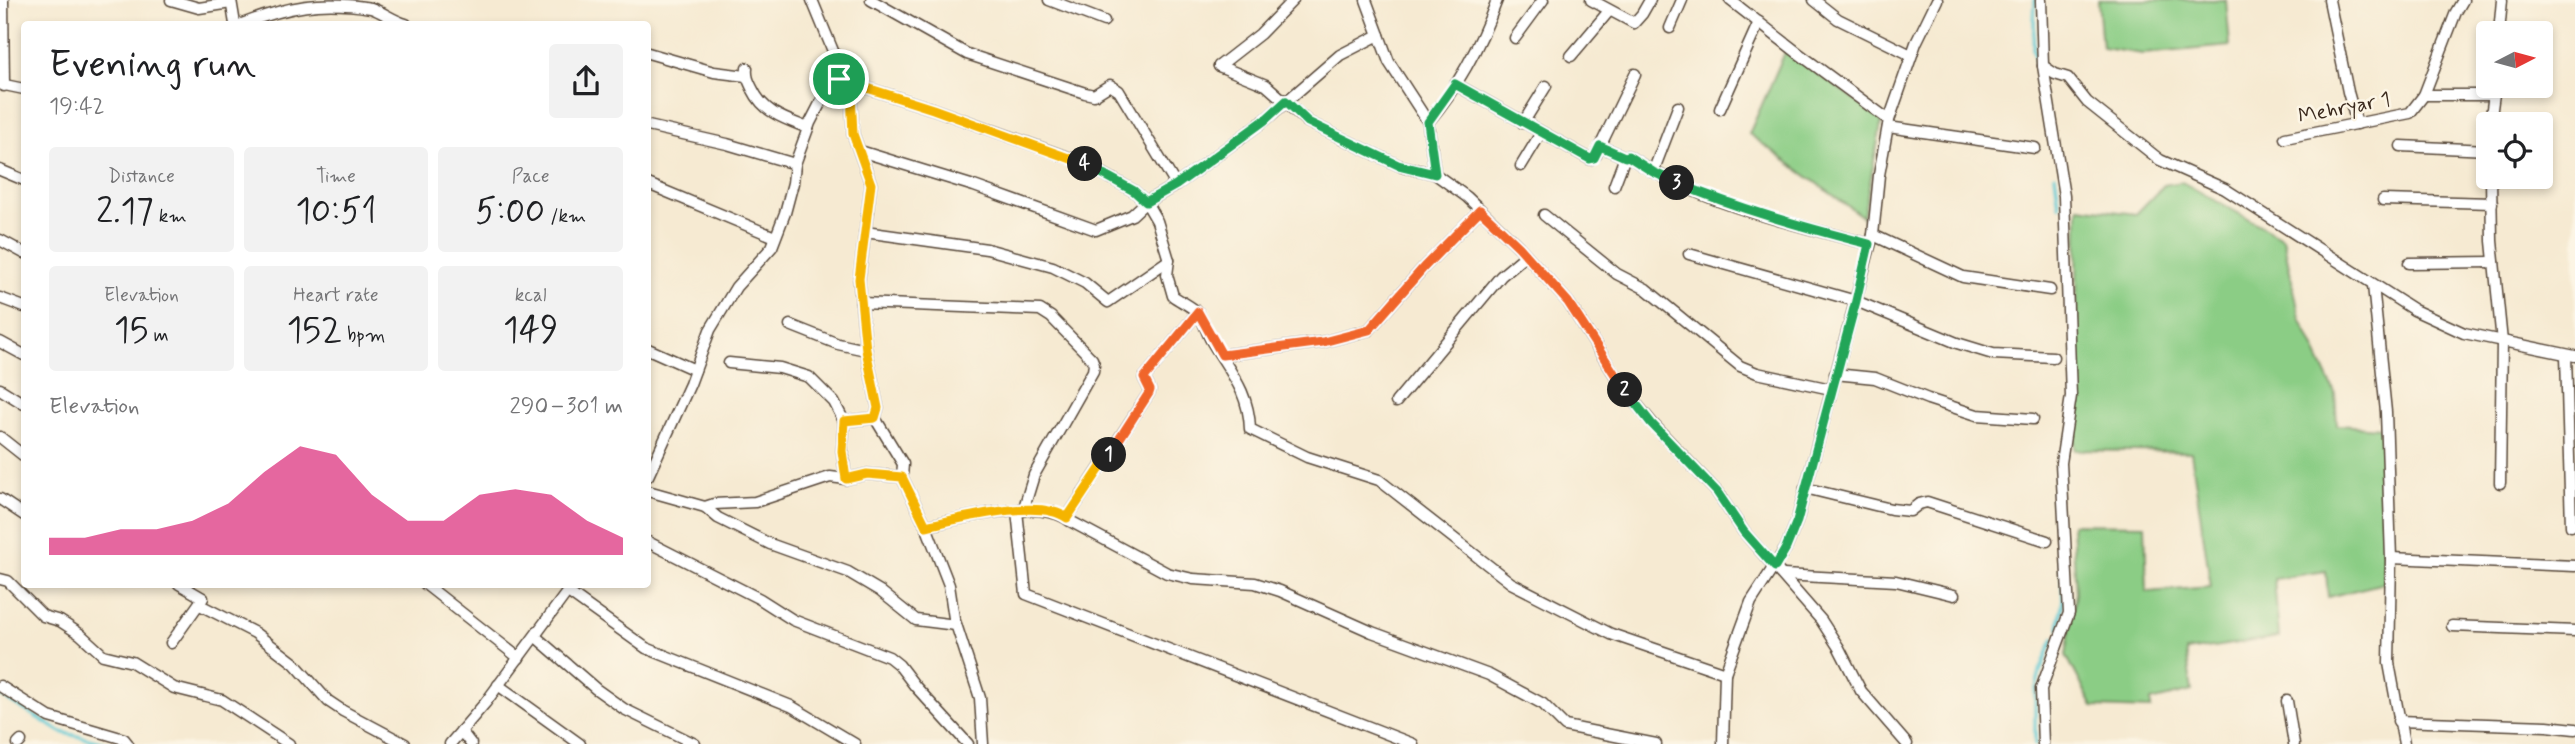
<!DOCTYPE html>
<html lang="en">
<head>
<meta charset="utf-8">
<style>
  body { margin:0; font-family:Mynerve,sans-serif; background:#f2f2f2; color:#202124; height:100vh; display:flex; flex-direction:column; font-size:26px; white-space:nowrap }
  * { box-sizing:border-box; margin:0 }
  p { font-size:23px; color:#757577 }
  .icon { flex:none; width:38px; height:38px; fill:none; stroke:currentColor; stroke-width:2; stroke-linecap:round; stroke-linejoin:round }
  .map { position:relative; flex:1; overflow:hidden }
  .panel { position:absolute; left:21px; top:21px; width:630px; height:567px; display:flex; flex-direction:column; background:#fff; border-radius:7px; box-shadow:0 4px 10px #0003 }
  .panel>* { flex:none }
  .needle { width:46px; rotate:84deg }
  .fabs { position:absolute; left:2476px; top:21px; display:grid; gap:14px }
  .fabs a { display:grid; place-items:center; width:77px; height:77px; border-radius:7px; background:#fff; box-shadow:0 4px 10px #0003; font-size:35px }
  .pin { position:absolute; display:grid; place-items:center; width:60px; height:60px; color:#fff; margin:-30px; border:4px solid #fff; border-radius:50%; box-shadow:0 2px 7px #0007 }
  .km { position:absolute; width:35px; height:35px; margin:-18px; border-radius:50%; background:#222; color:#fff; font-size:19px; line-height:35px; text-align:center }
  .round { display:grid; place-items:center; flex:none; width:74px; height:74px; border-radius:7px; background:#f2f2f2 }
  .overview { display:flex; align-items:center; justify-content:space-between; height:119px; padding:0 28px }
  h1 { font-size:38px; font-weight:600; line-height:52px }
  .metrics { display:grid; grid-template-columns:repeat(3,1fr); gap:10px; height:119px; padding:7px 28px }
  .metrics div { display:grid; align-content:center; border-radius:7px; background:#f2f2f2; text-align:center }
  .metrics b { font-size:35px; font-weight:600 }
  .metrics small { font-size:19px; font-weight:400 }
  .metrics p { font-size:19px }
  .chart { height:196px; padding:14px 28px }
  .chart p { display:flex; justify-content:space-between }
  .chart svg { width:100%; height:126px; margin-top:7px; fill:#db2777; opacity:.7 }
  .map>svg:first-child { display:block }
  .green { fill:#8bcd85; stroke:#637c52; stroke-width:2 }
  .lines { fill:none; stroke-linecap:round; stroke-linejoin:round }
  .stream { stroke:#5dc9d4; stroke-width:3.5 }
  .minor-casing { stroke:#574739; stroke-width:13 }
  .minor { stroke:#fff; stroke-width:10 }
  .split-1-casing { stroke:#fff; stroke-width:14 }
  .split-2-casing { stroke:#fff; stroke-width:14 }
  .split-3-casing { stroke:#fff; stroke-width:14 }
  .split-4-casing { stroke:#fff; stroke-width:14 }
  .split-5-casing { stroke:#fff; stroke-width:14 }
  .split-1 { stroke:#f5b400; stroke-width:9 }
  .split-2 { stroke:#f0652b; stroke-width:9 }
  .split-3 { stroke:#22a559; stroke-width:9 }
  .split-4 { stroke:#22a559; stroke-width:9 }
  .split-5 { stroke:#f5b400; stroke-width:9 }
  .labels { text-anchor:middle; stroke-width:5; stroke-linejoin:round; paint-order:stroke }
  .street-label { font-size:21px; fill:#3b2a1e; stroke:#fcf5e5 }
</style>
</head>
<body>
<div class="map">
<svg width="2575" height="744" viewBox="0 0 2575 744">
  <rect width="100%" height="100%" fill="#fcf5e5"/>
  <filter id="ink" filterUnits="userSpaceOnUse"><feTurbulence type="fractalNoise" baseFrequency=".0143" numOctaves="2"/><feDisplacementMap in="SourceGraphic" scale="14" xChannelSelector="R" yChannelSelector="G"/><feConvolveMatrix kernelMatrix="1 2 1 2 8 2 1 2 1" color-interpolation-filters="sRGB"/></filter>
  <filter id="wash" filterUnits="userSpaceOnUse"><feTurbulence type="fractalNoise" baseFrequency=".00686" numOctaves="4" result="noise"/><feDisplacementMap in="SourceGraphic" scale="28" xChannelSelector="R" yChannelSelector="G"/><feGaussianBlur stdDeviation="1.57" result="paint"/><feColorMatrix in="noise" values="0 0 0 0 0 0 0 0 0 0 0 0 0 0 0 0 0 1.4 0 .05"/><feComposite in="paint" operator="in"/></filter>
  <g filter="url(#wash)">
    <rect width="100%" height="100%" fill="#f6ead2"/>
    <g class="green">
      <path d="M2098,0H2226L2230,46L2143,54L2102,48Z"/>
      <path d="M1786,50L1882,120L1863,217L1749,134Z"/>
      <path d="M2182,182L2283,238L2300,318L2335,393L2337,425L2381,428L2384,583L2328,597L2326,571L2274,579L2279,637L2186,651L2192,691L2151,701V709L2093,707L2066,655L2076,593L2072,524L2145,525L2147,592L2211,587L2191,452L2075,450L2078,207L2136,214L2164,185Z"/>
    </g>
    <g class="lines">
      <g class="stream">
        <path d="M2035,0L2033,49L2040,81"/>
        <path d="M2055,175L2059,206"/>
        <path d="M2059,628L2063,599L2060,538"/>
        <path d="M0,695L61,732L108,744"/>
        <path d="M2035,744V693L2040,671L2054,638"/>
      </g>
    </g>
  </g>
  <g filter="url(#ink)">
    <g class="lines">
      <g class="minor-casing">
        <g id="minor">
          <path d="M3,0L4,86"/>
          <path d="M171,0L199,8L231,3"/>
          <path d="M231,0L235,24"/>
          <path d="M812,0L833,51L839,79L851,94L853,134L871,184L859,280L866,350L878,408L875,418L903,464L902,477L926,526L949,585L954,618L980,698L983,744"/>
          <path d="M871,0L967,54L1085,93L1094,95L1110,85L1119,91L1176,185"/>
          <path d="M1049,0L1104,21"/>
          <path d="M1366,0L1389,62L1428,122L1435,174"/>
          <path d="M1591,0L1634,23L1642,14L1650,0"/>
          <path d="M1730,0L1798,53L1889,120"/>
          <path d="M1814,0L1838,19L1911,55"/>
          <path d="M2041,0L2043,66L2064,196L2071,396L2061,463L2069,613L2041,689L2043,744"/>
          <path d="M2329,0L2348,92L2357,124"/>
          <path d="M242,24C289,6 321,0 371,8C383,12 394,21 406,24"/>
          <path d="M1670,28L1682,0"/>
          <path d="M2499,33L2502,0"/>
          <path d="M1515,38L1543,0"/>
          <path d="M648,53L714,72L746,76"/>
          <path d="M1571,56L1609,11"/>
          <path d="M1219,66L1266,85L1308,122L1398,165L1435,174L1467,197L1519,247L1568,302L1624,389L1652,423L1717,492L1744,532L1821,620L1839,648L1861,691L1907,744"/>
          <path d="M1219,66L1260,34L1293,0"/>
          <path d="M2043,66L2055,74L2068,78L2087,102L2160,160L2225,189L2414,310L2464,333L2575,356"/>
          <path d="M747,68C746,77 749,82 753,90C764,113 785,119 808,128"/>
          <path d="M0,84L24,89"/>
          <path d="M1455,84L1590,159L1596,155L1635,74"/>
          <path d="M2424,95H2494"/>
          <path d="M1720,109L1759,22"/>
          <path d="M1428,122C1458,87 1481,43 1497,0"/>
          <path d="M1523,123L1546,86"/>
          <path d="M2490,124L2495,86"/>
          <path d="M648,126L727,144L795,164"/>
          <path d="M1888,127L2035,148"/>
          <path d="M2285,138L2410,113L2424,95L2456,12L2463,0"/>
          <path d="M1600,146L1625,157"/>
          <path d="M2401,146L2488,150"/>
          <path d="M860,151L974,186L1096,230L1132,215L1146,202L1176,185L1265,120L1340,55L1379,35"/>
          <path d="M1521,166L1541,133"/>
          <path d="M0,170L24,180"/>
          <path d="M1653,172L1678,107"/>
          <path d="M2491,177L2492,241L2502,342L2500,483"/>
          <path d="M648,184L775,237"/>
          <path d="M1614,186L1625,157L1628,156C1699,203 1787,223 1869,244"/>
          <path d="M2383,200L2492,203"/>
          <path d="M1544,215L1617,274L1646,289L1740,366L1757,373L1831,389"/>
          <path d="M865,232L987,249L1053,267L1085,283L1108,302L1169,260"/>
          <path d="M1873,235L1963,277L2050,290"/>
          <path d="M0,240L24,253"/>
          <path d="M1689,254L1856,301L1957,343L1993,354L2053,357"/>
          <path d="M2409,263L2494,262"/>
          <path d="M2373,285L2386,412L2391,558L2389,663L2404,744"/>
          <path d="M0,298L24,307"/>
          <path d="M861,303L1040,310L1051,317L1092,359L1094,364L1093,371L1034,475L1023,511"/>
          <path d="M790,325L838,344L866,350"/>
          <path d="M0,342L24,355"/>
          <path d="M648,349L695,370"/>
          <path d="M1222,355L1323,342L1369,330L1424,267L1480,210"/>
          <path d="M2566,355L2571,526"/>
          <path d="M729,363L780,368L809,377L834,402L844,421L842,451L846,479"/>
          <path d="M1835,374L1875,378L1928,399L1977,415L2033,419"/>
          <path d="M0,389L24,404"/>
          <path d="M1396,402L1501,276L1526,255"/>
          <path d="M844,421L875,418"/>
          <path d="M0,437L24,456"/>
          <path d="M648,476L690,384L710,330L736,287L772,247L785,213L793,183L795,164L810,123L827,90L839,79L933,109L1084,163L1134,191L1146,202L1157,221L1169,260L1167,275L1173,296C1180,301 1189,305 1196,311C1203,318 1206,331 1211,340C1229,371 1249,391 1250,429L1307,457L1379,480L1511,583L1611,634L1725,673"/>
          <path d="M1805,488L1891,509L1910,511L1919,504L1927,502L2047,541"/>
          <path d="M648,491L705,507L718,518L770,544L848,572L880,591L916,620L956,625"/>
          <path d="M0,499L24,515"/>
          <path d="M705,507L714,504L755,502L830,477L846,479L867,474L902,477"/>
          <path d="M1017,511L1026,594L1413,744"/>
          <path d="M1067,518L1149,393L1150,390L1144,378L1198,312"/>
          <path d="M926,526C963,518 1039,497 1070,521L1167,573L1193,579L1255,583L1280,591L1372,632L1489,675L1543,704L1565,726L1656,744"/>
          <path d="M648,542L760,599L793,620L889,657L899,665L915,686L968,744"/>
          <path d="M2391,558L2575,566"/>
          <path d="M1783,575L1896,581L1954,595"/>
          <path d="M0,579L8,581L43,616L60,621L80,634L103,655L132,662L174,688L222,700L289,744"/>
          <path d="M425,584L519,658"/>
          <path d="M568,592L646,648L791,706L855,744"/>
          <path d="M200,605L255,633L294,663L328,701L343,711L405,744"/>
          <path d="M2452,626L2575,631"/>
          <path d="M536,637L596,689L624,709L695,744"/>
          <path d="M171,643L203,598L179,584"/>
          <path d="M498,685L580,744"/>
          <path d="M0,686L49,717L124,739L128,744"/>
          <path d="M2287,701L2294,744"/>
          <path d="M2398,721L2547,726L2575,729"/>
          <path d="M461,731L471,744"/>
          <path d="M18,744L21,741"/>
          <path d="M450,744L486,702L573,584"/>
          <path d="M1723,744L1725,673L1751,602L1786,548L1797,521L1873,235L1879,175L1889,120L1916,43L1937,0"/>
        </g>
      </g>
      <use href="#minor" class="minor"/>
    </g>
  </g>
  <g class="lines" filter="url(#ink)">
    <g class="split-1-casing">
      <path id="split-1" d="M839,79L851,94L853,134L871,184L859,279L866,350L878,408L875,418L844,421L842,451L846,479L867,474L902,477L926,526C959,519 1040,497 1067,518L1109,455"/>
    </g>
    <g class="split-2-casing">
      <path id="split-2" d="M1109,455L1149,393L1150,390L1144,378L1198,312L1222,355L1323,342L1369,330L1424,267L1480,210L1519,247L1568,302L1625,390"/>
    </g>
    <g class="split-3-casing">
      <path id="split-3" d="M1625,390L1651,423L1717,492L1744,532L1775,567L1786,548L1797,521L1856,301L1869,244C1803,227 1739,209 1677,183"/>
    </g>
    <g class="split-4-casing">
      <path id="split-4" d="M1085,164L1134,191L1146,202L1176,185L1265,120L1286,101L1308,122L1398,165L1435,174L1428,122L1455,84L1590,159L1594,158L1600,146L1625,157L1628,156L1653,172L1677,183"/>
    </g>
    <g class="split-5-casing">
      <path id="split-5" d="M839,79L933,109L1085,164"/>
    </g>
    <use href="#split-1" class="split-1"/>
    <use href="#split-2" class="split-2"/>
    <use href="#split-3" class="split-3"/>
    <use href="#split-4" class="split-4"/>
    <use href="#split-5" class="split-5"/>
  </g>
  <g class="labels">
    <g class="street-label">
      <text transform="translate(2344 107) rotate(-11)" y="7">Mehryar 1</text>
    </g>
  </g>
</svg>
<div class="fabs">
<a><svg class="needle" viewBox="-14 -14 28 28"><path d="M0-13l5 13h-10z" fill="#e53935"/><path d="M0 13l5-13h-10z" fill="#757577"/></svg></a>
<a><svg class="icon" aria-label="locate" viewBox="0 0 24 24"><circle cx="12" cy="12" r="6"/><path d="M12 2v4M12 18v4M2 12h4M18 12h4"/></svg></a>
</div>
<div class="pin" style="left:839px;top:79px;background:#1e9e55"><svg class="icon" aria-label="arrive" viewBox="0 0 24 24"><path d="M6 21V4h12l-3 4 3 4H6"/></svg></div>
<b class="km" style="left:1109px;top:455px">1</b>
<b class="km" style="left:1625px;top:390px">2</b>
<b class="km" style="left:1677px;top:183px">3</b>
<b class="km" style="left:1085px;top:164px">4</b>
<section class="panel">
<div class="overview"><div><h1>Evening run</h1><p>19:42</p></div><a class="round"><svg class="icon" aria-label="share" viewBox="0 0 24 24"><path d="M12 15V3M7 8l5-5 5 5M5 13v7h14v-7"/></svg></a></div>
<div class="metrics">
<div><p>Distance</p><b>2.17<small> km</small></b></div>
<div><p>Time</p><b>10:51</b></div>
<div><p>Pace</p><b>5:00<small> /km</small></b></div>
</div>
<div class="metrics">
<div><p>Elevation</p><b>15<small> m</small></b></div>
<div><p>Heart rate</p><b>152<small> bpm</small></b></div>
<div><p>kcal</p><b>149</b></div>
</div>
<div class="chart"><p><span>Elevation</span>290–301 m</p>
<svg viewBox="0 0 160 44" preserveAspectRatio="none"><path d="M0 44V38L10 38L20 35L30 35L40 32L50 26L60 15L70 6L80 9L90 23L100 32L110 32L120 23L130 21L140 23L150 32L160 38V44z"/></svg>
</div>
</section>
</div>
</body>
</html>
